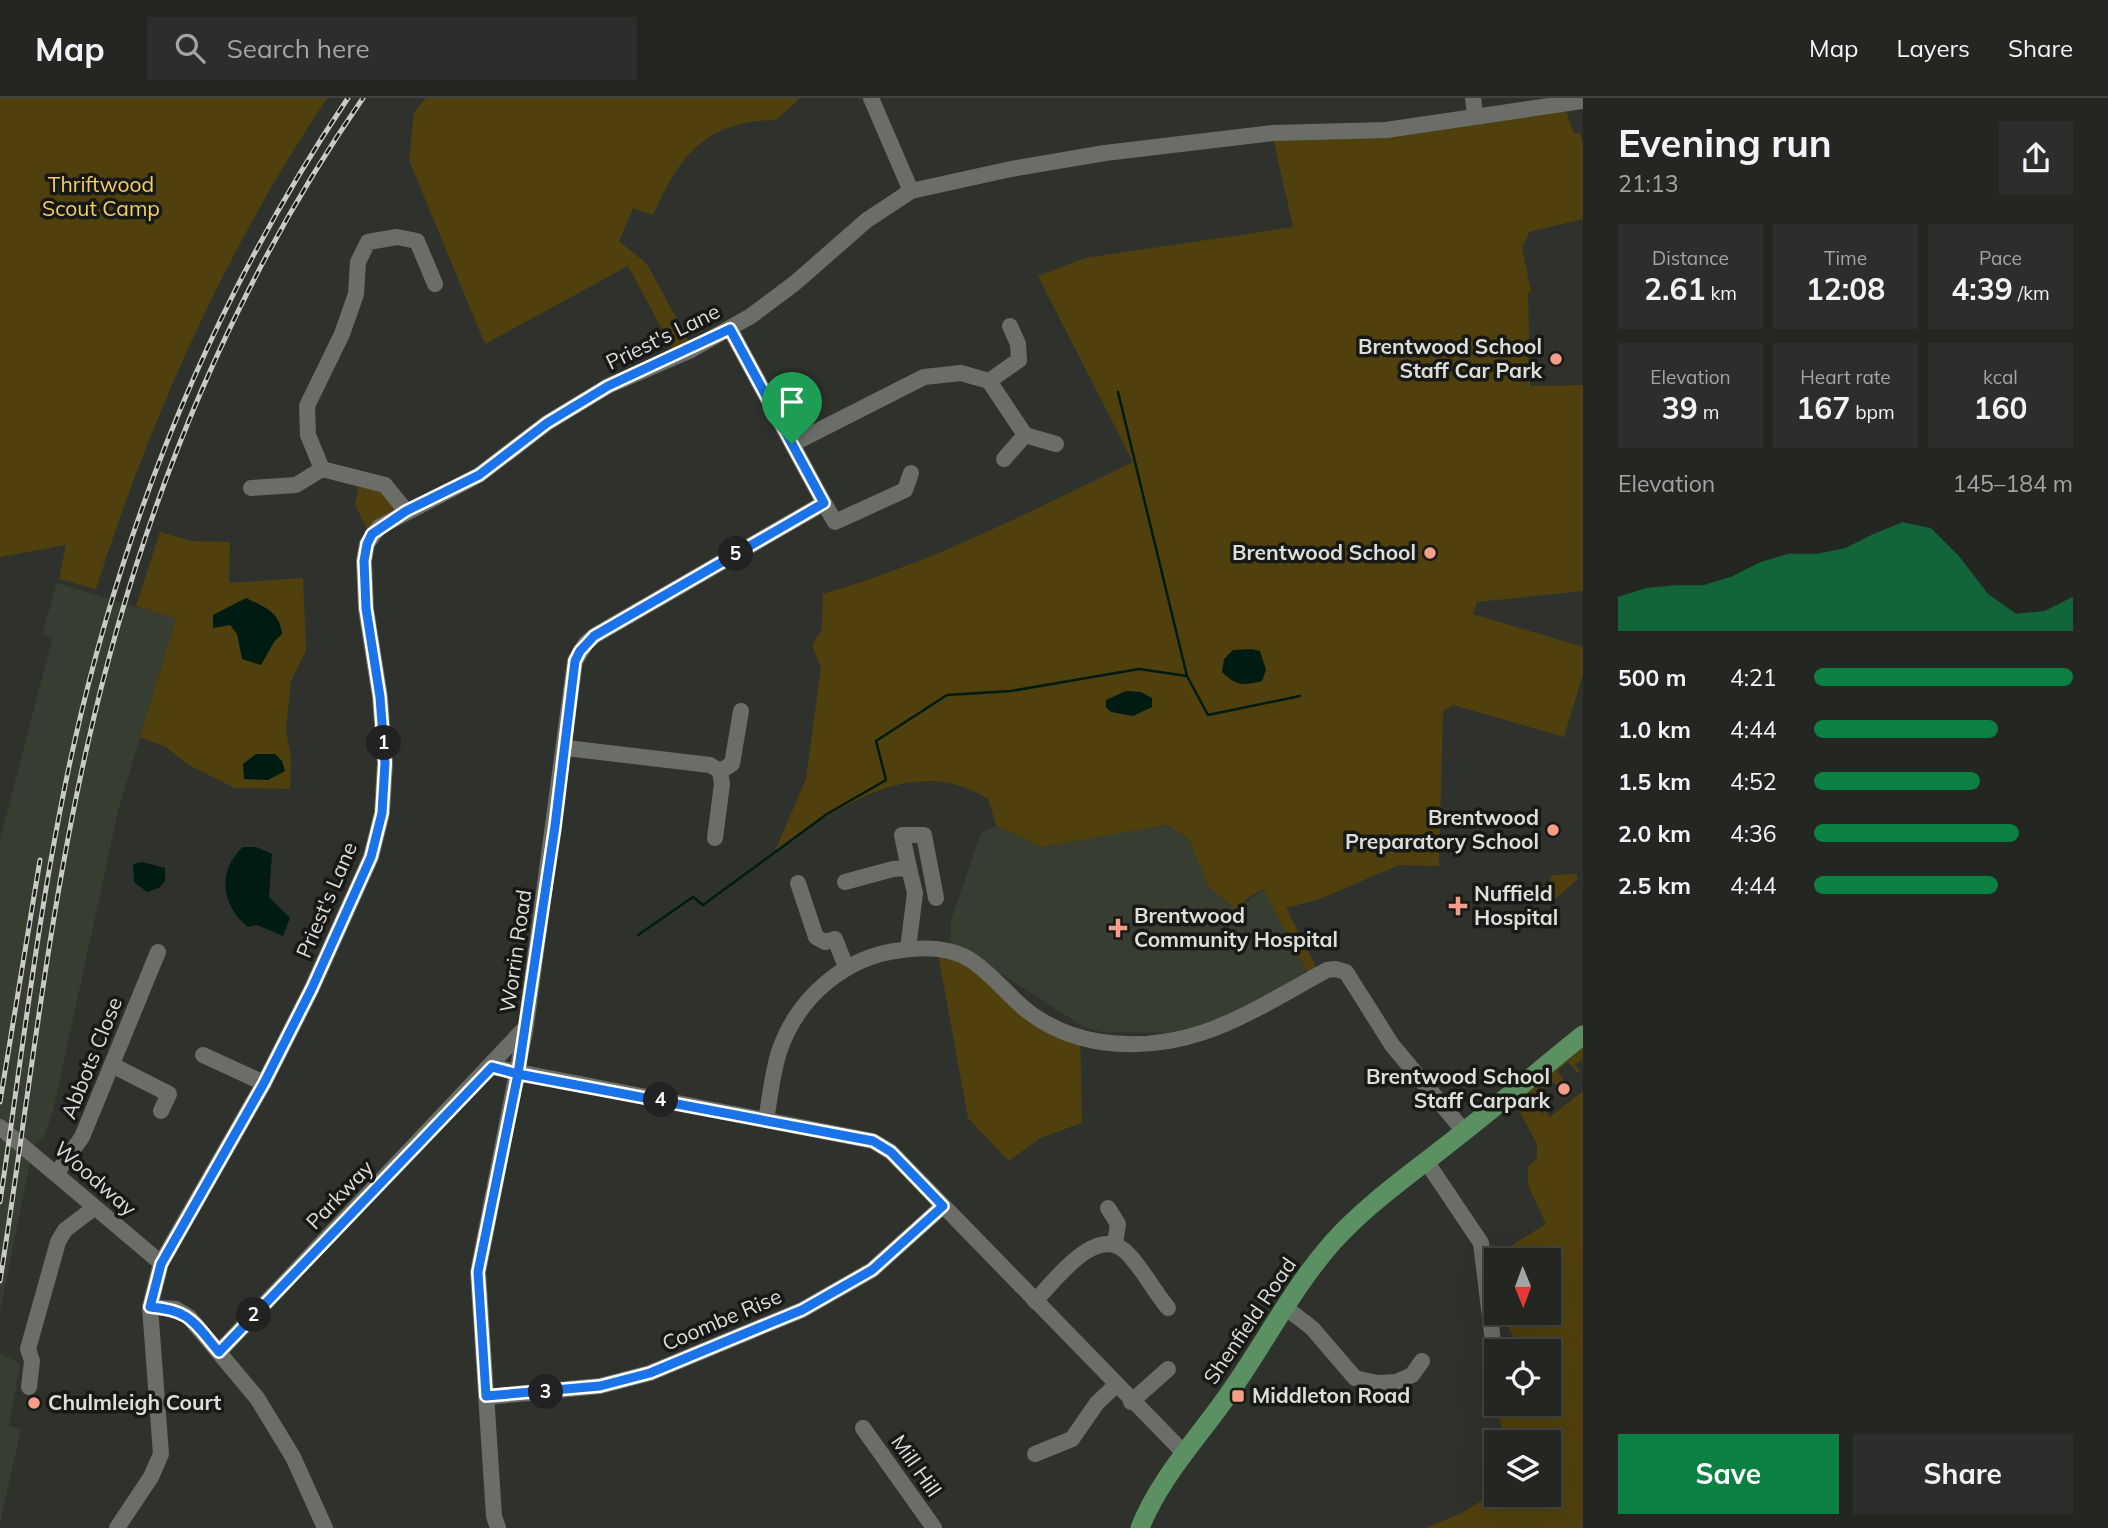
<!DOCTYPE html>
<html lang="en">
<head>
<meta charset="utf-8">
<style>
  body { margin:0; font-family:Mulish,sans-serif; background:#2b2e2a; color:#f1f3f6; height:100vh; display:flex; flex-direction:column; font-size:26px; white-space:nowrap }
  * { box-sizing:border-box; margin:0 }
  p { font-size:23px; color:#a3a5a5 }
  .icon { flex:none; width:38px; height:38px; fill:none; stroke:currentColor; stroke-width:2; stroke-linecap:round; stroke-linejoin:round }
  .map { position:relative; flex:1; overflow:hidden }
  .panel { display:flex; flex-direction:column; background:#232621; width:525px }
  .panel>* { flex:none }
  .needle { width:46px; rotate:179deg }
  .tools { position:absolute; left:1484px; top:1150px; display:grid; gap:14px }
  .tools a { display:grid; place-items:center; width:77px; height:77px; border-radius:0px; background:#232621; box-shadow:0 7px 28px #0002,0 0 0 2px #40433f; font-size:35px }
  .pin { position:absolute; display:grid; place-items:center; width:60px; height:60px; color:#fff; margin:-72px -30px; border-radius:50% 50% 50% 0; rotate:-45deg; box-shadow:0 0 7px #0007 }
  .pin .icon { rotate:45deg }
  .km { position:absolute; width:35px; height:35px; margin:-18px; border-radius:50%; background:#222; color:#fff; font-size:19px; line-height:35px; text-align:center }
  .round { display:grid; place-items:center; flex:none; width:74px; height:74px; border-radius:0px; background:#2b2e2a }
  .summary { display:flex; align-items:center; justify-content:space-between; height:119px; padding:0 35px }
  h1 { font-size:38px; font-weight:700; line-height:52px }
  .stats { display:grid; grid-template-columns:repeat(3,1fr); gap:10px; height:119px; padding:7px 35px }
  .stats div { display:grid; align-content:center; border-radius:0px; background:#2b2e2a; text-align:center }
  .stats b { font-size:30px; font-weight:700 }
  .stats small { font-size:19px; font-weight:400 }
  .stats p { font-size:19px }
  .chart { height:196px; padding:14px 35px }
  .chart p { display:flex; justify-content:space-between }
  .chart svg { width:100%; height:126px; margin-top:7px; fill:#0b8043; opacity:.7 }
  .primary-button { display:flex; gap:14px; margin-top:auto; padding:14px 35px }
  .primary-button a { flex:1; height:80px; border-radius:0px; background:#0b8043; color:#fff; font-size:28px; font-weight:700; line-height:80px; text-align:center }
  .primary-button a+a { background:#2b2e2a; color:#f1f3f6 }
  ul { padding:0 35px; list-style:none; font-size:23px }
  li { display:grid; grid-template-columns:112px 84px 1fr; align-items:center; height:52px }
  li i { height:18px; border-radius:9px; background:#0b8043 }
  header { display:flex; align-items:center; gap:42px; box-sizing:border-box; height:98px; padding:0 35px; background:#232621; border-bottom:2px solid #40433f }
  header strong { font-size:33px }
  nav { display:flex; gap:38px; margin-inline-start:auto; font-size:24px }
  .search { width:490px; height:63px; background:#2b2e2a; display:flex; align-items:center; gap:18px; box-sizing:border-box; padding:0 24px; border-radius:0px; color:#a3a5a5; font-size:26px }
  main { display:flex; flex:1; min-height:0 }
  .map>svg:first-child { display:block }
  .built { fill:#373d31 }
  .green { fill:#50400d }
  .water { fill:#001c12 }
  .lines { fill:none; stroke-linecap:round; stroke-linejoin:round }
  .stream { stroke:#001c12; stroke-width:2.5 }
  .minor { stroke:#6b6e68; stroke-width:16 }
  .major { stroke:#5b9063; stroke-width:19 }
  .rail-casing { stroke:#c8cac6; stroke-width:5 }
  .rail { stroke:#181916; stroke-width:2.5; stroke-dasharray:8; stroke-linecap:butt }
  .route-casing { stroke:#fff; stroke-width:14 }
  .route { stroke:#1a73e8; stroke-width:9 }
  .poi-dot { fill:#f49e89; stroke:#181916; stroke-width:2.5 }
  .labels { text-anchor:middle; stroke-width:7; stroke-linejoin:round; paint-order:stroke }
  .park-label { font-size:21px; fill:#f3cf62; stroke:#181916 }
  .street-label { font-size:21px; fill:#dcdeda; stroke:#181916 }
  .poi-label { font-size:21px; font-weight:bold; fill:#dcdeda; stroke:#181916; text-anchor:end }
</style>
</head>
<body>
<header>
<strong>Map</strong>
<div class="search"><svg class="icon" aria-label="search" viewBox="0 0 24 24"><circle cx="10" cy="10" r="6"/><path d="M15 15l6 6"/></svg>Search here</div>
<nav><a>Map</a><a>Layers</a><a>Share</a></nav>
</header>
<main>
<div class="map">
<svg width="1583" height="1430" viewBox="0 0 1583 1430">
  <rect width="100%" height="100%" fill="#2f322c"/>
  <g class="built">
    <path d="M57,485L176,521L119,709L53,1013L44,1039L31,1049L0,1025V742L52,541L42,536Z"/>
    <path d="M996,727L1041,749L1167,727L1189,741L1208,789L1237,812L1263,791L1307,873L1243,912L1175,935L1102,934L1084,929L951,844V822L981,735Z"/>
    <path d="M0,1034L31,1058L0,1214Z"/>
    <path d="M0,1255L20,1266L9,1328L21,1331L0,1425Z"/>
  </g>
  <g class="green">
    <path d="M0,0H327C226,151 151,318 96,491L59,481L66,447L0,459Z"/>
    <path d="M426,0H800L776,22C706,22 679,58 653,117L633,110L619,143L647,166L693,251L676,257L628,168L485,246L409,62L414,14Z"/>
    <path d="M1566,13L1574,36L1580,35L1583,45V121L1529,134L1522,150L1531,193L1528,195L1530,288L1583,287V493L1477,504L1473,516L1583,549V576L1564,639L1453,607L1443,613L1439,768L1399,767L1320,801L1286,810L1320,876L1311,881L1263,791L1249,799L1237,812L1208,789L1189,741L1167,727L1041,749L996,727L988,701C914,653 834,711 774,755L806,681L821,569L812,547L822,531L823,496C931,465 1032,413 1133,364L1038,178L1085,160L1293,129L1273,40H1371Z"/>
    <path d="M360,381L378,385L406,413L369,435L355,407Z"/>
    <path d="M160,434L191,443L230,444L229,485L303,480L306,552L291,583L286,633L291,658L290,691L235,690L187,666L166,649L140,639L176,521L136,508Z"/>
    <path d="M1577,776L1578,781L1548,807L1541,788L1548,787L1552,777Z"/>
    <path d="M937,850L953,855L1018,905L1080,939L1082,1025L1040,1040L1009,1063L968,1020Z"/>
    <path d="M1583,946V961L1575,967L1580,973L1578,975L1568,964L1557,973L1565,984L1559,989L1554,984L1535,1000L1542,1016L1545,1013L1550,1019L1583,993V1430H1425L1460,1416L1496,1394V1396H1549V1344H1507L1491,1297L1496,1295V1306H1549V1253H1521L1501,1215L1549,1214V1162H1499V1155L1546,1126L1528,1087V1069L1537,1060V1046L1513,1001Z"/>
  </g>
  <g class="water">
    <path d="M246,500C265,509 280,514 282,536L274,544L261,567L242,561L237,536L230,527L213,530V517Z"/>
    <path d="M1251,551L1260,553L1266,572L1262,583C1244,588 1236,588 1222,574L1224,561L1233,552Z"/>
    <path d="M1126,593L1141,594L1152,600V609L1133,618L1111,614L1106,609V602Z"/>
    <path d="M256,656H275L282,663L285,673L268,682L244,681L243,666Z"/>
    <path d="M243,749H256L272,756L269,799L290,820L283,838L257,827L248,829C221,808 217,772 243,749Z"/>
    <path d="M142,764L165,770V783L159,790L147,794L134,784L133,766Z"/>
  </g>
  <g class="lines">
    <g class="stream">
      <path d="M1118,294L1187,578L1208,617L1300,598"/>
      <path d="M638,837L693,799L703,807L827,716L886,682L876,643L947,597L1011,593L1139,571L1187,578"/>
    </g>
    <g class="minor">
      <path d="M871,0L911,93"/>
      <path d="M1473,0L1475,17"/>
      <path d="M989,283L1019,262L1018,246L1010,228"/>
      <path d="M792,346L924,279L961,275L989,283L1025,337L1056,346"/>
      <path d="M1004,361L1025,337"/>
      <path d="M251,390L296,387L322,371"/>
      <path d="M824,405L835,424L905,392L911,375"/>
      <path d="M406,413L385,387L322,371L308,337L307,308L342,236L356,196L358,164L368,144L397,139L417,143L435,186"/>
      <path d="M566,650L710,667L720,673L722,686L715,740"/>
      <path d="M720,673L732,666L741,613"/>
      <path d="M909,770L902,737H924L936,800"/>
      <path d="M845,784L893,771L909,770L915,795L908,851"/>
      <path d="M798,785L816,839L825,844L835,841L846,869"/>
      <path d="M203,957L264,985"/>
      <path d="M112,967L169,996L161,1013"/>
      <path d="M492,969L873,1043L891,1054L1185,1356"/>
      <path d="M766,1022C770,1000 772,976 779,954C797,900 845,858 902,852C924,849 949,849 969,861C987,872 1001,889 1016,903C1039,925 1069,939 1101,944C1192,957 1251,913 1327,872L1335,871L1346,874L1392,947L1463,1032"/>
      <path d="M0,1029L161,1165"/>
      <path d="M1426,1063L1481,1145L1493,1244"/>
      <path d="M56,1076L82,1039L158,854"/>
      <path d="M1108,1110L1118,1126L1115,1146"/>
      <path d="M1035,1203C1056,1182 1098,1122 1129,1157C1144,1173 1154,1193 1168,1210"/>
      <path d="M1286,1210L1312,1230L1355,1280L1377,1285L1396,1284L1412,1277L1422,1263"/>
      <path d="M219,1254L525,930"/>
      <path d="M29,1289L32,1263L28,1251L58,1144L65,1132L94,1110"/>
      <path d="M486,1299L600,1288L650,1275L751,1233L802,1212L872,1172L943,1108"/>
      <path d="M1131,1304L1168,1271"/>
      <path d="M863,1330L934,1430"/>
      <path d="M1035,1356L1072,1341L1097,1305L1116,1287"/>
      <path d="M117,1430L151,1379L161,1356L150,1209"/>
      <path d="M325,1430L293,1359L257,1300L189,1219L176,1211L150,1209L161,1165L264,985L312,890L371,759L382,715L385,665L380,599L366,511L364,463L367,446L379,429L479,377L547,325L608,288L689,253L751,218L795,185L867,122L911,93L1011,71L1105,55L1273,35L1386,32L1583,3"/>
      <path d="M498,1430L494,1418L478,1174L526,928L575,563L586,545L594,538L824,405L730,231"/>
    </g>
    <path class="major" d="M1140,1430C1159,1381 1198,1340 1228,1297C1264,1247 1292,1190 1333,1144C1360,1114 1394,1088 1425,1064C1479,1023 1531,979 1583,937"/>
    <g class="rail-casing">
      <g id="rail">
        <path d="M0,1004L40,762"/>
        <path d="M0,1104C23,951 40,797 74,646C126,416 216,196 348,0"/>
        <path d="M0,1183C28,1006 47,825 87,649C139,418 228,195 363,0"/>
      </g>
    </g>
    <use href="#rail" class="rail"/>
  </g>
  <g class="lines">
    <g class="route-casing">
      <path id="route" d="M792,346L730,231L608,288L547,325L479,377L406,413L372,436L367,446L364,463L366,510L380,599L385,665L382,715L371,759L312,890L264,985L161,1166L150,1209C191,1212 194,1225 219,1254L492,969L518,976L478,1174L486,1298L600,1288L650,1275L751,1233L802,1212L872,1172L943,1108L891,1054L873,1043L518,976L555,728L575,563L580,553L594,538L824,405L792,346"/>
    </g>
    <use href="#route" class="route"/>
  </g>
  <g class="poi-dot">
    <circle cx="1556" cy="261" r="7"/>
    <circle cx="1430" cy="455" r="7"/>
    <circle cx="1553" cy="732" r="7"/>
    <path d="M1454.5 797.5h7v7h7v7h-7v7h-7v-7h-7v-7h7z"/>
    <path d="M1114.5 819.5h7v7h7v7h-7v7h-7v-7h-7v-7h7z"/>
    <circle cx="1564" cy="991" r="7"/>
    <rect x="1231" y="1291" width="14" height="14" rx="3.5"/>
    <circle cx="34" cy="1305" r="7"/>
  </g>
  <g class="labels">
    <g class="park-label">
      <text x="101" y="94">Thriftwood<tspan x="101" dy="24">Scout Camp</tspan></text>
    </g>
    <g class="street-label">
      <text transform="translate(663 239) rotate(-26)" y="7">Priest's Lane</text>
      <text transform="translate(327 802) rotate(-67)" y="7">Priest's Lane</text>
      <text transform="translate(516 853) rotate(-82)" y="7">Worrin Road</text>
      <text transform="translate(92 960) rotate(-68)" y="7">Abbots Close</text>
      <text transform="translate(95 1081) rotate(41)" y="7">Woodway</text>
      <text transform="translate(340 1097) rotate(-46)" y="7">Parkway</text>
      <text transform="translate(722 1222) rotate(-23)" y="7">Coombe Rise</text>
      <text transform="translate(1250 1223) rotate(-56)" y="7">Shenfield Road</text>
      <text transform="translate(916 1368) rotate(55)" y="7">Mill Hill</text>
    </g>
    <g class="poi-label">
      <text x="1542" y="256">Brentwood School<tspan x="1542" dy="24">Staff Car Park</tspan></text>
      <text x="1416" y="462">Brentwood School</text>
      <text x="1539" y="727">Brentwood<tspan x="1539" dy="24">Preparatory School</tspan></text>
      <text x="1474" y="803" text-anchor="start">Nuffield<tspan x="1474" dy="24">Hospital</tspan></text>
      <text x="1134" y="825" text-anchor="start">Brentwood<tspan x="1134" dy="24">Community Hospital</tspan></text>
      <text x="1550" y="986">Brentwood School<tspan x="1550" dy="24">Staff Carpark</tspan></text>
      <text x="1252" y="1305" text-anchor="start">Middleton Road</text>
      <text x="48" y="1312" text-anchor="start">Chulmleigh Court</text>
    </g>
  </g>
</svg>
<div class="tools">
<a><svg class="needle" viewBox="-14 -14 28 28"><path d="M0-13l5 13h-10z" fill="#e53935"/><path d="M0 13l5-13h-10z" fill="#a3a5a5"/></svg></a>
<a><svg class="icon" aria-label="locate" viewBox="0 0 24 24"><circle cx="12" cy="12" r="6"/><path d="M12 2v4M12 18v4M2 12h4M18 12h4"/></svg></a>
<a><svg class="icon" aria-label="layers" viewBox="0 0 24 24"><path d="M12 4l9 5-9 5-9-5zM3 14l9 5 9-5"/></svg></a>
</div>
<div class="pin" style="left:792px;top:346px;background:#1e9e55"><svg class="icon" aria-label="arrive" viewBox="0 0 24 24"><path d="M6 21V4h12l-3 4 3 4H6"/></svg></div>
<b class="km" style="left:384px;top:645px">1</b>
<b class="km" style="left:254px;top:1217px">2</b>
<b class="km" style="left:546px;top:1294px">3</b>
<b class="km" style="left:661px;top:1002px">4</b>
<b class="km" style="left:736px;top:456px">5</b>
</div>
<section class="panel">
<div class="summary"><div><h1>Evening run</h1><p>21:13</p></div><a class="round"><svg class="icon" aria-label="share" viewBox="0 0 24 24"><path d="M12 15V3M7 8l5-5 5 5M5 13v7h14v-7"/></svg></a></div>
<div class="stats">
<div><p>Distance</p><b>2.61<small> km</small></b></div>
<div><p>Time</p><b>12:08</b></div>
<div><p>Pace</p><b>4:39<small> /km</small></b></div>
</div>
<div class="stats">
<div><p>Elevation</p><b>39<small> m</small></b></div>
<div><p>Heart rate</p><b>167<small> bpm</small></b></div>
<div><p>kcal</p><b>160</b></div>
</div>
<div class="chart"><p><span>Elevation</span>145–184 m</p>
<svg viewBox="0 0 160 44" preserveAspectRatio="none"><path d="M0 44V32L10 29L20 28L30 28L40 25L50 20L60 17L70 17L80 15L90 10L100 6L110 8L120 18L130 31L140 38L150 37L160 32V44z"/></svg>
</div>
<ul>
<li><b>500 m</b>4:21<i style="width:100%"></i></li>
<li><b>1.0 km</b>4:44<i style="width:71%"></i></li>
<li><b>1.5 km</b>4:52<i style="width:64%"></i></li>
<li><b>2.0 km</b>4:36<i style="width:79%"></i></li>
<li><b>2.5 km</b>4:44<i style="width:71%"></i></li>
</ul>
<div class="primary-button"><a>Save</a><a>Share</a></div>
</section>
</main>
</body>
</html>
